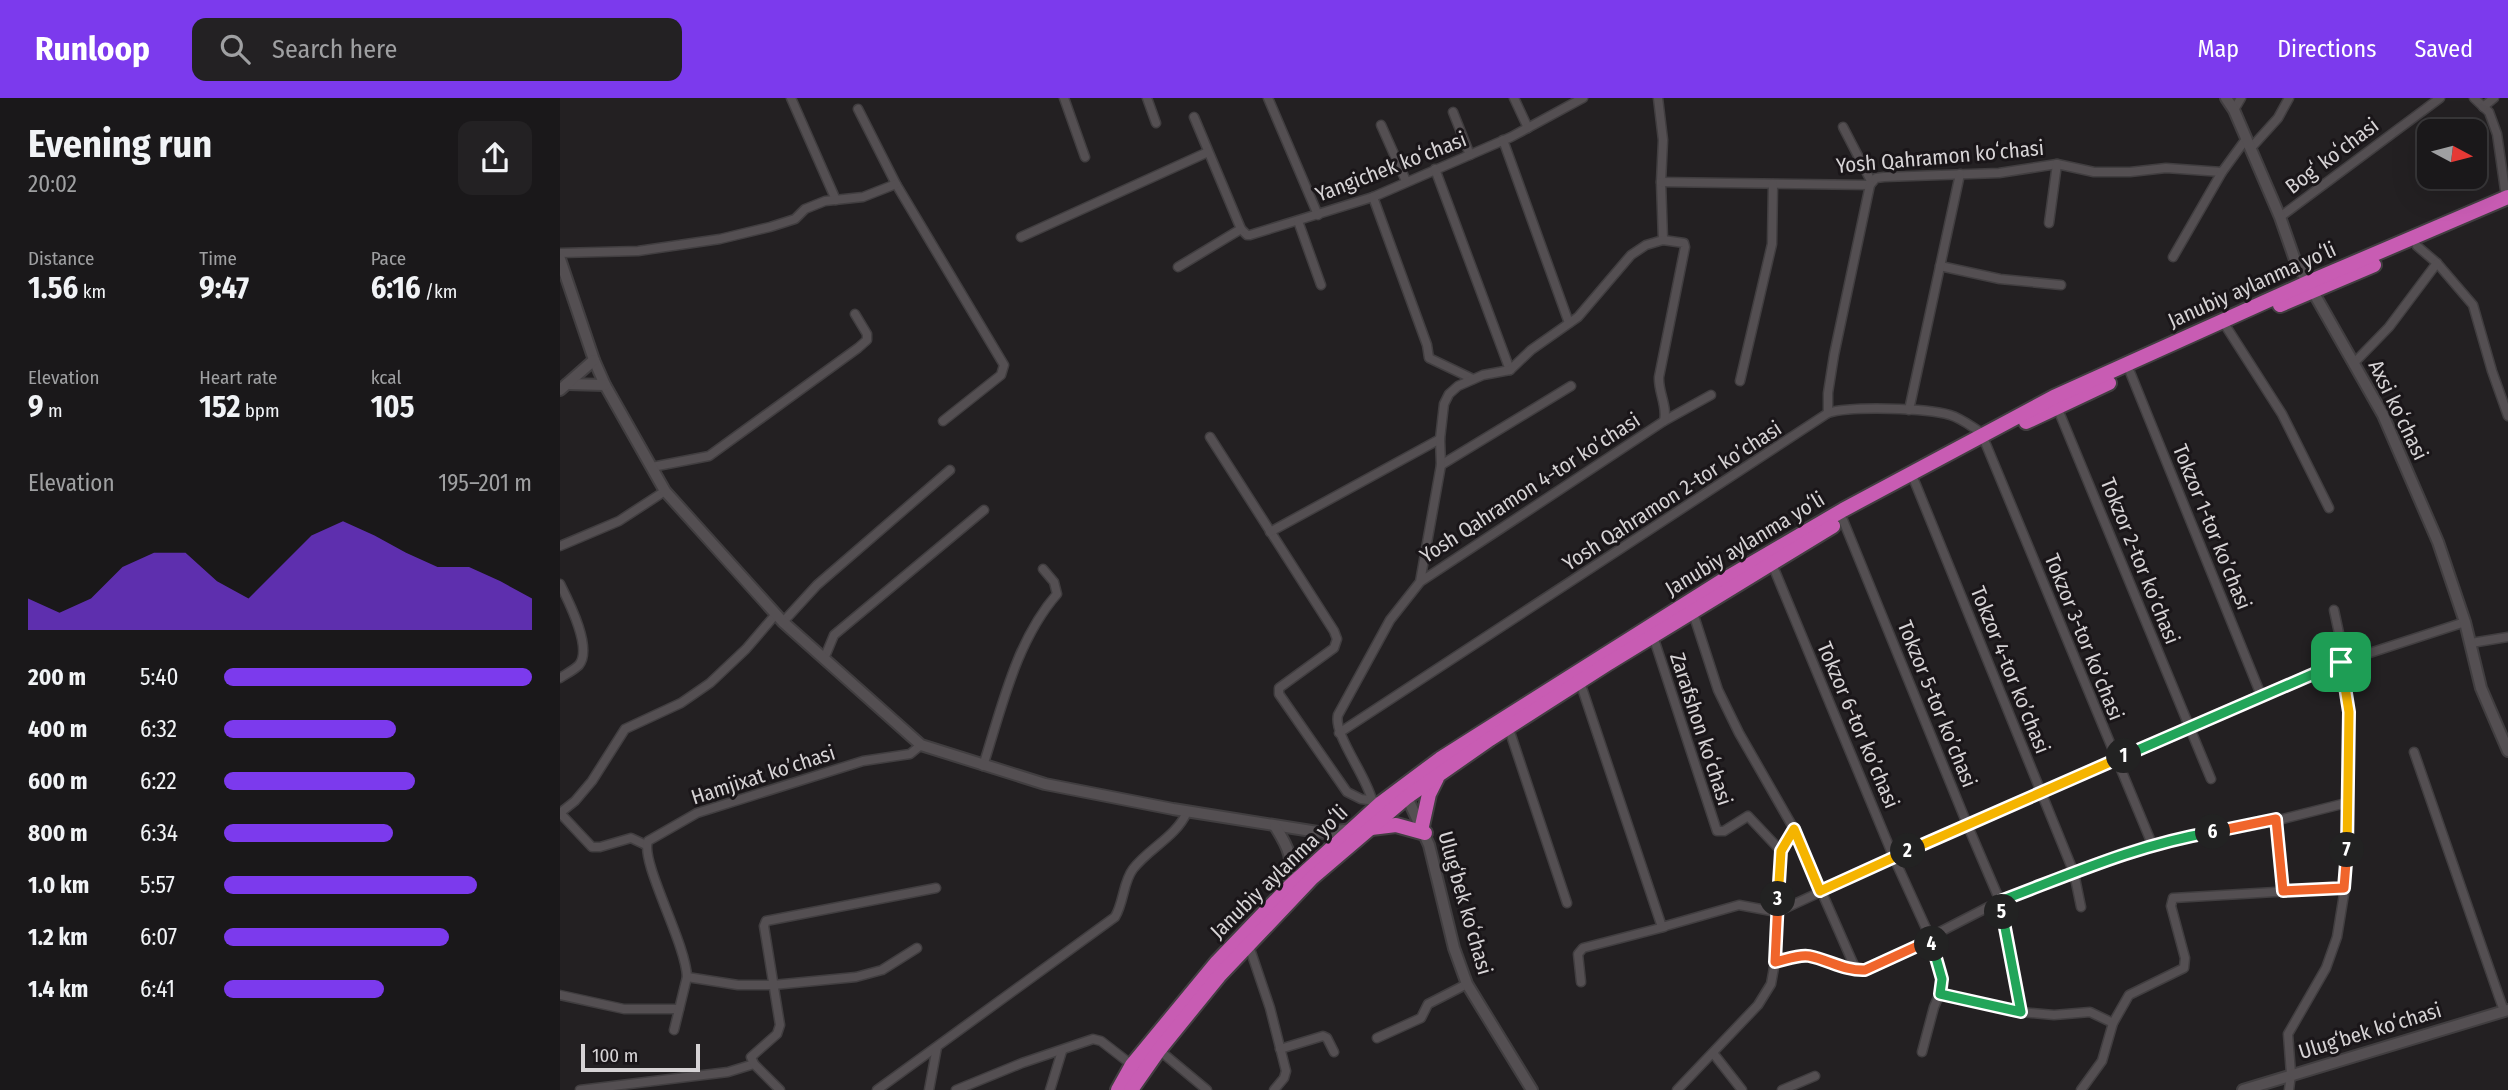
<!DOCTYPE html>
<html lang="en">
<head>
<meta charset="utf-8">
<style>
  body { margin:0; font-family:"Fira Sans Condensed",sans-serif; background:#232123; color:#f1f3f6; height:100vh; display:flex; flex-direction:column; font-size:26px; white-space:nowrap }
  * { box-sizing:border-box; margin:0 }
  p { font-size:23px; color:#9fa0a2 }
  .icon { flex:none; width:38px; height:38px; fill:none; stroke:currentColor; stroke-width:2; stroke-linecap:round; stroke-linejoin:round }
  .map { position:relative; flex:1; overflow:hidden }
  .panel { display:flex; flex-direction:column; background:#1a181a; width:560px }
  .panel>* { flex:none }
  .needle { width:46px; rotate:97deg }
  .buttons { position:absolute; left:1857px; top:21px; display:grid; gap:14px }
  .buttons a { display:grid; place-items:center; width:70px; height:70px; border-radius:14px; background:#1a181a; box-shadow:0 7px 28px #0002,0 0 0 2px #383739; font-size:35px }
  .scale { position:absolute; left:21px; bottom:18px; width:119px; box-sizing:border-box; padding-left:7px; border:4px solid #d6d3d5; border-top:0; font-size:19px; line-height:24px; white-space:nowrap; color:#d6d3d5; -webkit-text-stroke:5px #1a1619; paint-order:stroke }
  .pin { position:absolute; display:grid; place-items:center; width:60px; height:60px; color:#fff; margin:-30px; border-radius:14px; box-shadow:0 4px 10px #0006 }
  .km { position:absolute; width:35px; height:35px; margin:-18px; border-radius:50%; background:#222; color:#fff; font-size:19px; line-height:35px; text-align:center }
  .round { display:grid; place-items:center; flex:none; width:74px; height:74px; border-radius:14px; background:#232123 }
  .headline { display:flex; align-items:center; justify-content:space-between; height:119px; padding:0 28px }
  h1 { font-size:38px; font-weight:700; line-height:52px }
  .stats { display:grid; grid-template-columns:repeat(3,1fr); gap:10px; height:119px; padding:7px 28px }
  .stats div { display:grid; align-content:center }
  .stats b { font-size:30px; font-weight:700 }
  .stats small { font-size:19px; font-weight:400 }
  .stats p { font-size:19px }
  .chart { height:196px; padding:14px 28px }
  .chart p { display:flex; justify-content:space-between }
  .chart svg { width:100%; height:126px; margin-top:7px; fill:#7c3aed; opacity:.7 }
  ul { padding:0 28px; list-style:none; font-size:23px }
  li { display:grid; grid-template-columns:112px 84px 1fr; align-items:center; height:52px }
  li i { height:18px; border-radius:9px; background:#7c3aed }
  header { display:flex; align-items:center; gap:42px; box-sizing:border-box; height:98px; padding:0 35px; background:#7c3aed; color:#fff }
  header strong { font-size:33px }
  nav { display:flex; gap:38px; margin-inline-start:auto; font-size:24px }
  .search { width:490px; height:63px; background:#232123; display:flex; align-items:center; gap:18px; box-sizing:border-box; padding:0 24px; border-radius:14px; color:#9fa0a2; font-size:26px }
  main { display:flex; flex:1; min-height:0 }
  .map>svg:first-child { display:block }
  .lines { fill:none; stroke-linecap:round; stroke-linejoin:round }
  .street-casing { stroke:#413e40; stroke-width:11 }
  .secondary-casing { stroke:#413e40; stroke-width:14 }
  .highway-casing { stroke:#413e40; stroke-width:18 }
  .street { stroke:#544f52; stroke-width:8 }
  .secondary { stroke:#544f52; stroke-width:10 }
  .highway { stroke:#c85cb3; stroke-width:14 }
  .split-1-casing { stroke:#fff; stroke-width:14 }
  .split-2-casing { stroke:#fff; stroke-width:14 }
  .split-3-casing { stroke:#fff; stroke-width:14 }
  .split-4-casing { stroke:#fff; stroke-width:14 }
  .split-5-casing { stroke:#fff; stroke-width:14 }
  .split-6-casing { stroke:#fff; stroke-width:14 }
  .split-7-casing { stroke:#fff; stroke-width:14 }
  .split-8-casing { stroke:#fff; stroke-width:14 }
  .split-1 { stroke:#22a559; stroke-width:9 }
  .split-2 { stroke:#f5b400; stroke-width:9 }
  .split-3 { stroke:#f5b400; stroke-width:9 }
  .split-4 { stroke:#f0652b; stroke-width:9 }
  .split-5 { stroke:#22a559; stroke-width:9 }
  .split-6 { stroke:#22a559; stroke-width:9 }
  .split-7 { stroke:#f0652b; stroke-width:9 }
  .split-8 { stroke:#f5b400; stroke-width:9 }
  .labels { text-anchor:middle; stroke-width:6; stroke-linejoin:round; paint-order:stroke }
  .street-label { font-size:21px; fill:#d6d3d5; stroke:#1a1619 }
</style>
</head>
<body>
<header>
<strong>Runloop</strong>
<div class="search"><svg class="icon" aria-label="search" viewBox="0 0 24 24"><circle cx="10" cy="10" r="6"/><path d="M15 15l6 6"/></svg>Search here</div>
<nav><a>Map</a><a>Directions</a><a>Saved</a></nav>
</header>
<main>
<section class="panel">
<div class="headline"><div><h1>Evening run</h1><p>20:02</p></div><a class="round"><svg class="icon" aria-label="share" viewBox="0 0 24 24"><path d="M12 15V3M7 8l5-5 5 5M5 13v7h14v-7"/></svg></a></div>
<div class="stats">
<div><p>Distance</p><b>1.56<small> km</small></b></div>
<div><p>Time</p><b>9:47</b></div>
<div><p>Pace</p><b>6:16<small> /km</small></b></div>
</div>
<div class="stats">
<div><p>Elevation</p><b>9<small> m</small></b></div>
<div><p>Heart rate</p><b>152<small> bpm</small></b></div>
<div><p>kcal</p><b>105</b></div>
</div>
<div class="chart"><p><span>Elevation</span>195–201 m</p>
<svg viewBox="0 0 160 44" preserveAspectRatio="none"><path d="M0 44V33L10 38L20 33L30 22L40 17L50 17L60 27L70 33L80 22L90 11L100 6L110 11L120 17L130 22L140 22L150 27L160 33V44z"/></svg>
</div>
<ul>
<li><b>200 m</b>5:40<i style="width:100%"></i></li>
<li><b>400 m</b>6:32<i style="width:56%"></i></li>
<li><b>600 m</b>6:22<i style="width:62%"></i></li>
<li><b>800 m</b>6:34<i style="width:55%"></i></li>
<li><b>1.0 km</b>5:57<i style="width:82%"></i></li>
<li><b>1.2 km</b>6:07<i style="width:73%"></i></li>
<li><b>1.4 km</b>6:41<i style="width:52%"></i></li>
</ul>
</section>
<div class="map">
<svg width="1948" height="992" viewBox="0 0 1948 992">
  <rect width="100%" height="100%" fill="#232022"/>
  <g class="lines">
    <g class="street-casing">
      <g id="street">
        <path d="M231,0L276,102"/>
        <path d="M504,0L525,59"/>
        <path d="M587,0L596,25"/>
        <path d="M708,0L758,117"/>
        <path d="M954,0L968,30"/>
        <path d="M1098,0L1103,42L1101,84L1103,142"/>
        <path d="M1914,0L1929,14L1937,36L1946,99"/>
        <path d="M1923,9L1934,0"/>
        <path d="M298,11L336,86L444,267L441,277L383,323"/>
        <path d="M1674,12L1681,0"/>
        <path d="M893,14L910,57"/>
        <path d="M634,19L681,131L687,137H690L813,99L951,39L1023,0"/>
        <path d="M821,27L846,83"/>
        <path d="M1283,29L1311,83"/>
        <path d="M943,42L1009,225"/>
        <path d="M1690,51L1718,20L1729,0"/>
        <path d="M875,71L950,272"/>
        <path d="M1101,84L1310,87L1316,80L1324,79L1439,75L1497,66L1534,74H1570L1606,70L1662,74L1686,41"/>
        <path d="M813,99L867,247L869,260L913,281"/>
        <path d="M1720,119L1880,0"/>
        <path d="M738,123L761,187"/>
        <path d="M1489,125L1497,66"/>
        <path d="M461,139L648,54"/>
        <path d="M1857,148L1877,165L1913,207L1932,273L1948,318"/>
        <path d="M0,155L78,153L160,141L210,129L235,121L245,111L265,103L303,99L336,86"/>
        <path d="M1613,159L1662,74"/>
        <path d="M1380,168L1440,181L1501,187"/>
        <path d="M618,169L681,131"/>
        <path d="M1667,230L1722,316L1769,410"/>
        <path d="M1794,265L1829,229L1877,165"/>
        <path d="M1570,274L1701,597"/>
        <path d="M1180,283L1212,146L1213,86"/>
        <path d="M1497,309L1651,681"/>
        <path d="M1349,312L1400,76"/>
        <path d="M1268,315C1291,308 1367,310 1390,317C1403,321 1413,330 1424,336"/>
        <path d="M1104,323L1151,297"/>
        <path d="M650,339L774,533L777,541L774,550L719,590V596L787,694L801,701L816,703"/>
        <path d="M1425,344L1592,746"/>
        <path d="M881,367L1011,288"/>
        <path d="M92,369L149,358L298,250L307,242V236L295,216"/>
        <path d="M1354,382L1514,775L1521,809"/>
        <path d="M1283,422L1407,726L1440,803L1460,914"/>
        <path d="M710,434L880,341"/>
        <path d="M0,448L59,423L105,393"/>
        <path d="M1212,466L1334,760L1370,839L1383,888L1374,909L1362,954"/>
        <path d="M0,486C8,502 33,550 19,567C14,572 6,576 0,580"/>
        <path d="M1774,512L1785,563"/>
        <path d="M1133,515L1158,592L1179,635L1234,731L1296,872"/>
        <path d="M223,524L257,487L390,372"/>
        <path d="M1093,538L1157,733H1164L1188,718L1221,753L1234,731"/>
        <path d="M1911,545L1948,539"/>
        <path d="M264,561L274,537L424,412"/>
        <path d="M1020,584L1102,829L1179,807L1217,814L1407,726L1630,631L1701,597L1785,563L1905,524"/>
        <path d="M949,631L1007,805"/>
        <path d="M779,635L1268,315V295L1274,257L1310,87"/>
        <path d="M1854,654L1944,913"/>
        <path d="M423,668C442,609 456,543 497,496L494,484L483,471"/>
        <path d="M812,702C806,677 773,636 778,617L830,522L860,484L881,367L880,341L884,306L889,296L898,288L923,277L950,272L971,252L1018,219L1071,157L1086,147L1103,142L1124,145L1125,149L1099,279C1098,294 1108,309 1104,323L860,484"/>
        <path d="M0,715L15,703L32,683L65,631L121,605L150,585L186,551L216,516"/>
        <path d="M0,715L32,749H40L71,740L86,747"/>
        <path d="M1716,721L1723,793"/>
        <path d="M689,848L710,910L726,973L724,980L714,992"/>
        <path d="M1215,864C1225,862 1239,856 1249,858C1269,862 1285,873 1305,872L1364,845L1370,839L1440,803L1560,756L1592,746L1711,724L1786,705"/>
        <path d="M127,879L178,887H213L296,879L322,872L357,850"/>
        <path d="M1021,884L1018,856L1023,850L1104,829"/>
        <path d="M1380,896L1460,914L1494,917L1530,914L1553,925"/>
        <path d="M0,897L64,911H119"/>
        <path d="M114,932L127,879C126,845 80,764 88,743L137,715L303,663L350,656L361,647"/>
        <path d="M817,940L861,920L868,906L907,886"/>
        <path d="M720,951L763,938L767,940L774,954"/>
        <path d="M599,952L647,992"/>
        <path d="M1153,955L1182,992"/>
        <path d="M20,992L168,974L194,966"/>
        <path d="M220,992L194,966L191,959L217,936L220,927L204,828L206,823L376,790"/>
        <path d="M317,992L555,819C564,804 563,784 573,771C589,750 616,739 627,714"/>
        <path d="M369,992L377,949"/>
        <path d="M396,992L462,965L533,941L541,943L572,967"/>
        <path d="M490,992L502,953"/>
        <path d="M1117,992L1198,907L1211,886L1215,864L1220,757L1224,749"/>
        <path d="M1222,992L1255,978"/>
        <path d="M1521,992L1542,963L1553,925L1569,897L1624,870L1625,860L1611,808L1613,800L1785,790"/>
        <path d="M1729,992L1731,976L1728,936L1766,870L1777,839L1785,790L1789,614L1781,564"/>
      </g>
    </g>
    <g class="secondary-casing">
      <g id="secondary">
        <path d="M1666,0L1674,12L1720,119L1735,162L1823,317L1878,444L1905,524L1921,590L1948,653"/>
        <path d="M0,161L34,262L45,287L105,393L223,524L361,647L485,686L613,711L764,735L791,731"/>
        <path d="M7,286L45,287"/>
        <path d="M0,292L34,262"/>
        <path d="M847,699L869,747L894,850L907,886L972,992"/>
        <path d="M715,728C730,752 733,759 729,789"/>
        <path d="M1683,992L1948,912"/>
      </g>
    </g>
    <g class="highway-casing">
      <g id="highway">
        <path d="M1720,207L1814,167"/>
        <path d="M1466,324L1549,285"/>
        <path d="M862,728L869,696L877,680"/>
        <path d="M811,730L836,727L865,735"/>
        <path d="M558,992L572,967L657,864L729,789L821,705L880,661L921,635L1165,481L1283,412L1494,299L1749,184L1948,99"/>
        <path d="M571,992L599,952L659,878L752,780L847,699L930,641L1047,566L1273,428"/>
      </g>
    </g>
    <use href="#street" class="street"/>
    <use href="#secondary" class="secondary"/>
    <use href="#highway" class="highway"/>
  </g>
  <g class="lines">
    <g class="split-1-casing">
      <path id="split-1" d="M1564,658L1781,564"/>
    </g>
    <g class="split-2-casing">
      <path id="split-2" d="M1348,753L1564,658"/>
    </g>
    <g class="split-3-casing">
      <path id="split-3" d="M1218,801L1221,753L1234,731L1260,793L1348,753"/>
    </g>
    <g class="split-4-casing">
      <path id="split-4" d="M1218,801L1215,864C1225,862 1239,856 1249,858C1269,862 1285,873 1305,872L1364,845L1370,839L1372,846"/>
    </g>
    <g class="split-5-casing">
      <path id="split-5" d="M1372,846L1382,881L1380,896L1461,914L1442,814"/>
    </g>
    <g class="split-6-casing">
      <path id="split-6" d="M1442,814L1440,803C1512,776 1576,747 1653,734"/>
    </g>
    <g class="split-7-casing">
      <path id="split-7" d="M1653,734L1716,721L1723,793L1784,790L1787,752"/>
    </g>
    <g class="split-8-casing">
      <path id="split-8" d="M1781,564L1789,614L1787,752"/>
    </g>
    <use href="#split-1" class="split-1"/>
    <use href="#split-2" class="split-2"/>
    <use href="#split-3" class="split-3"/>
    <use href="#split-4" class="split-4"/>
    <use href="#split-5" class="split-5"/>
    <use href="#split-6" class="split-6"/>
    <use href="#split-7" class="split-7"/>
    <use href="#split-8" class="split-8"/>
  </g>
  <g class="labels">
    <g class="street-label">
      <text transform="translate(1772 58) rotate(-37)" y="7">Bogʻ koʻchasi</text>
      <text transform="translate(1380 59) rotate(-5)" y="7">Yosh Qahramon koʻchasi</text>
      <text transform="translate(831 69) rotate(-21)" y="7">Yangichek koʻchasi</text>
      <text transform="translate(1692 187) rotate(-24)" y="7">Janubiy aylanma yoʻli</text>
      <text transform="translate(1838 312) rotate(64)" y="7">Axsi koʻchasi</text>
      <text transform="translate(970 390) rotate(-33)" y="7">Yosh Qahramon 4-tor koʼchasi</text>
      <text transform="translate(1112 398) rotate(-33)" y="7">Yosh Qahramon 2-tor koʼchasi</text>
      <text transform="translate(1652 429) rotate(68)" y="7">Tokzor 1-tor koʼchasi</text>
      <text transform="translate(1185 446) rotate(-31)" y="7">Janubiy aylanma yoʻli</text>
      <text transform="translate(1580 463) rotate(68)" y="7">Tokzor 2-tor koʼchasi</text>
      <text transform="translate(1524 539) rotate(68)" y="7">Tokzor 3-tor koʼchasi</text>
      <text transform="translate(1450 572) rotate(68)" y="7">Tokzor 4-tor koʼchasi</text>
      <text transform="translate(1377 606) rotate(68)" y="7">Tokzor 5-tor koʼchasi</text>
      <text transform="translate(1298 627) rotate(67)" y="7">Tokzor 6-tor koʼchasi</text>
      <text transform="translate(1141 631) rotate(72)" y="7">Zarafshon koʻchasi</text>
      <text transform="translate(203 677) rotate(-18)" y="7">Hamjixat ko’chasi</text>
      <text transform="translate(719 774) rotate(-44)" y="7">Janubiy aylanma yoʻli</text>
      <text transform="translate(905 805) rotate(74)" y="7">Ulugʻbek koʻchasi</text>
      <text transform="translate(1810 933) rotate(-17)" y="7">Ulugʻbek koʻchasi</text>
    </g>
  </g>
</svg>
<div class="buttons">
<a><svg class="needle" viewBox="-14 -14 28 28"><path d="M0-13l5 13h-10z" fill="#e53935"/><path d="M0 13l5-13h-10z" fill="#9fa0a2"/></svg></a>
</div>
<div class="scale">100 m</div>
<div class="pin" style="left:1781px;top:564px;background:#1e9e55"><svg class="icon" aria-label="arrive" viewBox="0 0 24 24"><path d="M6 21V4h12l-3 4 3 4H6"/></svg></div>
<b class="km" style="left:1564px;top:658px">1</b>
<b class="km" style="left:1348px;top:753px">2</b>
<b class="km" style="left:1218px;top:801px">3</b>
<b class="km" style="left:1372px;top:846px">4</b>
<b class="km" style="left:1442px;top:814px">5</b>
<b class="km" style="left:1653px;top:734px">6</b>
<b class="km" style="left:1787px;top:752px">7</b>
</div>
</main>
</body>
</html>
